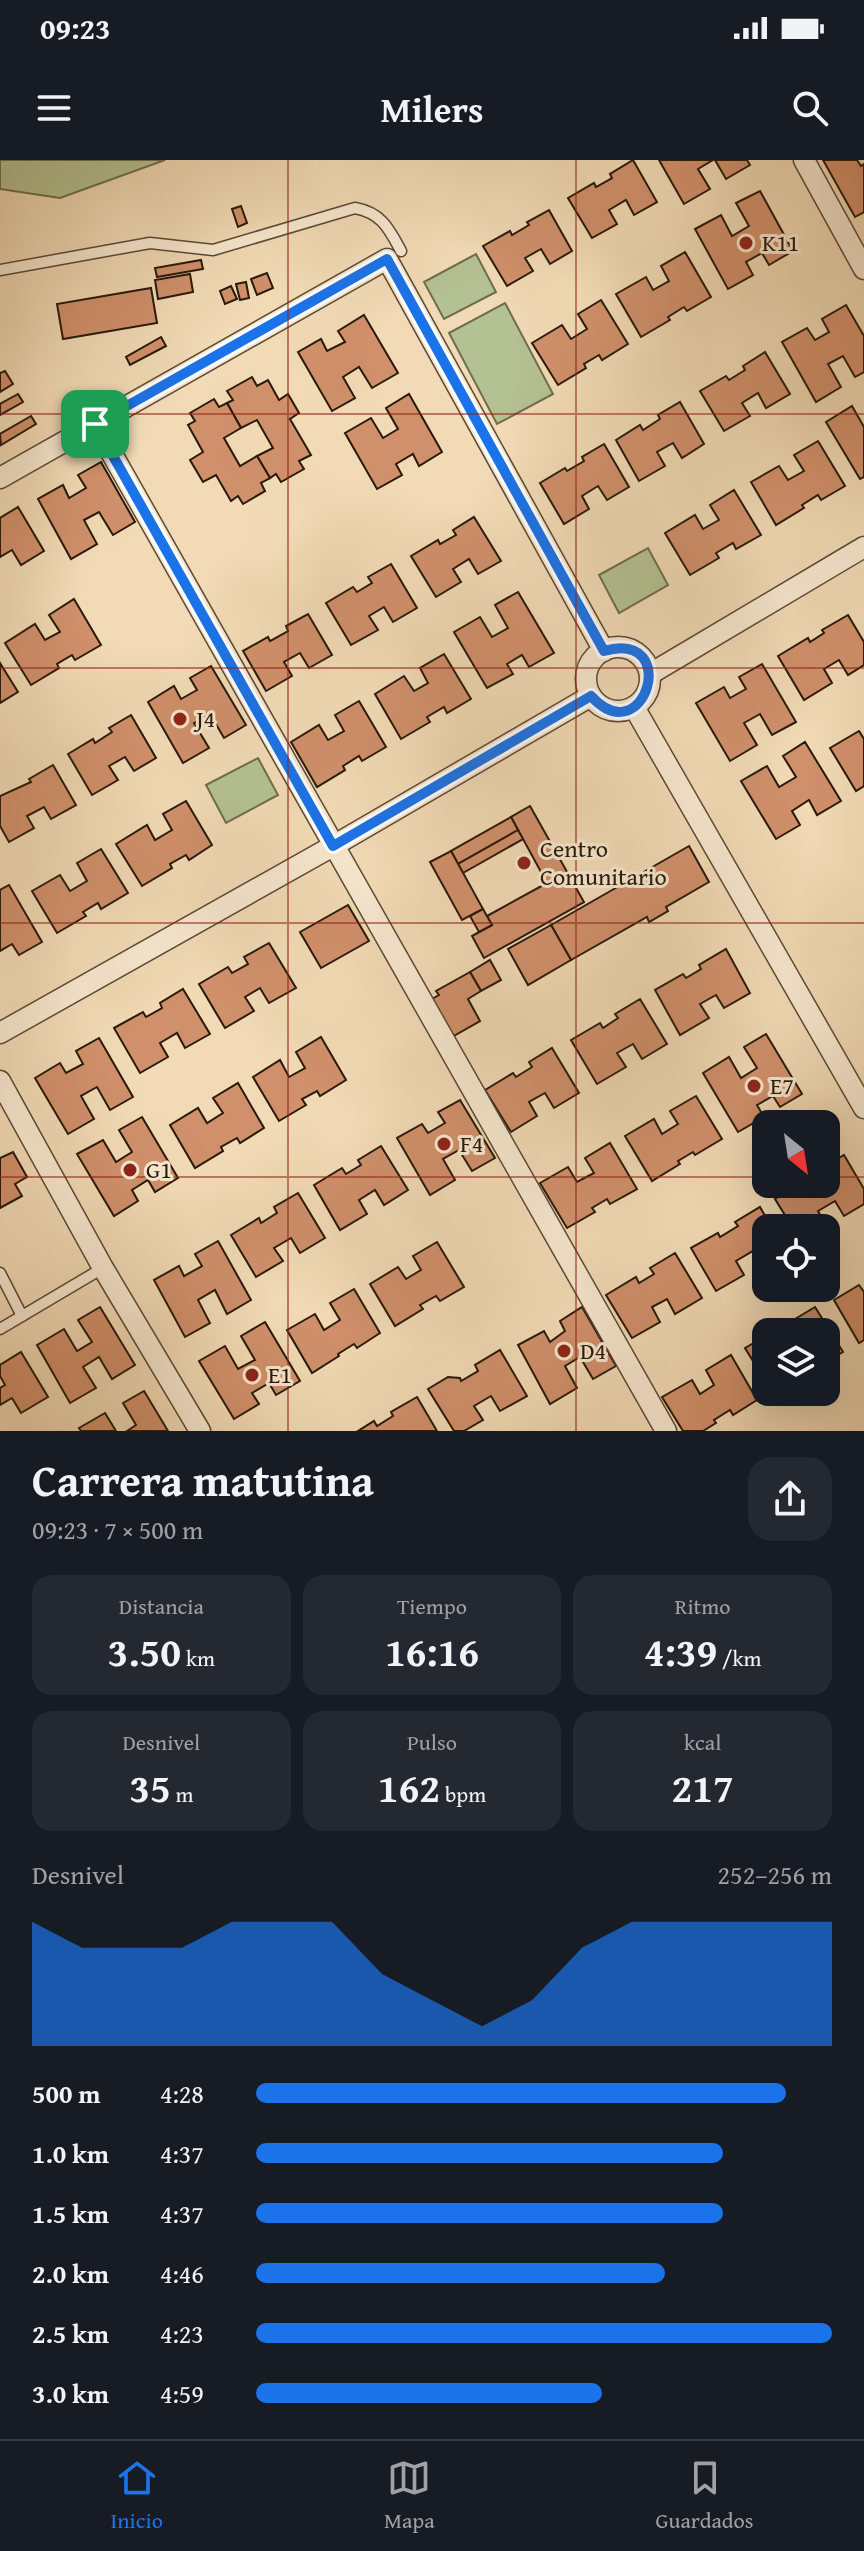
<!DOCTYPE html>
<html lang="es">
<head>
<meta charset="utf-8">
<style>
  body { margin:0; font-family:"Gentium Book Plus",serif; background:#242831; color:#f1f3f6; height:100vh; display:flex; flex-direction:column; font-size:30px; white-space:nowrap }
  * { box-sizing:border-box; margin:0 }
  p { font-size:26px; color:#9ea1a6 }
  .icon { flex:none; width:44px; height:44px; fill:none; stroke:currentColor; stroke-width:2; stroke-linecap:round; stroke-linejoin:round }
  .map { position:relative; height:1271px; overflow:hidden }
  .panel { display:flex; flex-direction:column; background:#171b24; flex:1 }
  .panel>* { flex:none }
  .needle { width:52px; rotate:150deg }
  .fabs { position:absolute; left:752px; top:950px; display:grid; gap:16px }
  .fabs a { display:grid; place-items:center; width:88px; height:88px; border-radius:16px; background:#171b24; box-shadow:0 8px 32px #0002; font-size:40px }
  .pin { position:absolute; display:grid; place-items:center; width:68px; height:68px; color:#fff; margin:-34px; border-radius:16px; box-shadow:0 4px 12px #0006 }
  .round { display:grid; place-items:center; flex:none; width:84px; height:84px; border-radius:24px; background:#242831 }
  .summary { display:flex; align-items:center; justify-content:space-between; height:136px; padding:0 32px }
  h1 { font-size:44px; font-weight:700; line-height:60px }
  .stats { display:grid; grid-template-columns:repeat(3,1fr); gap:12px; height:136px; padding:8px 32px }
  .stats div { display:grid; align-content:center; border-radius:20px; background:#242831; text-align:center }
  .stats b { font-size:40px; font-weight:700 }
  .stats small { font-size:22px; font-weight:400 }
  .stats p { font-size:22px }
  .chart { height:224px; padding:16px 32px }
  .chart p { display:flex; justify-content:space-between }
  .chart svg { width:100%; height:144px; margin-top:8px; fill:#1a73e8; opacity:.7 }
  ul { padding:0 32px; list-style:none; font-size:26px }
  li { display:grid; grid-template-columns:128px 96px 1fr; align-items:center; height:60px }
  li i { height:20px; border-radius:10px; background:#1a73e8 }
  .status { display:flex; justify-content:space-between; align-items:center; height:56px; padding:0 40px; background:#171b24; direction:ltr }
  .status svg { height:22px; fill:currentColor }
  header { display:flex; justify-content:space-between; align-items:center; height:104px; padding:0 32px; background:#171b24; font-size:36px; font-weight:700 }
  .tab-bar { display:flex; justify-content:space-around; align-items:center; height:112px; border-top:2px solid #363941; background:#171b24; font-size:22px; color:#9ea1a6 }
  .tab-bar a { display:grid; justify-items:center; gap:4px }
  .tab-bar .current { color:#1a73e8 }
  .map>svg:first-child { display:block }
  .green { fill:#b4c192; stroke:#6e6d4e; stroke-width:2 }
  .building { fill:#d0906b; stroke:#29190a; stroke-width:2 }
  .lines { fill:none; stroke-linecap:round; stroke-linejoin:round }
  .lane-casing { stroke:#5b4935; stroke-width:13 }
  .street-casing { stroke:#5b4935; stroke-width:23 }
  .lane { stroke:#f6e7cf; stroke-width:10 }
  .street { stroke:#f6e7cf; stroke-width:20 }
  .route-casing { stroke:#fff; stroke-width:16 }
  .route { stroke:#1a73e8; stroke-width:10 }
  .grid { fill:none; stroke:#8f2418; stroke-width:2; stroke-opacity:0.55 }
  .poi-dot { fill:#8f2418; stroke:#f6e7cf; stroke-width:3 }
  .labels { text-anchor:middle; stroke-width:6; stroke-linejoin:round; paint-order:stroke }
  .poi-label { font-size:24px; fill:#29190a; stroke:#f6e7cf; text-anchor:start }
</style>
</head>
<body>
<div class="status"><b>09:23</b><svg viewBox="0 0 49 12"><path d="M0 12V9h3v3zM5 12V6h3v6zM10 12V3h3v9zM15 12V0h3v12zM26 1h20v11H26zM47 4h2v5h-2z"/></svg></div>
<header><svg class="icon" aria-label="menu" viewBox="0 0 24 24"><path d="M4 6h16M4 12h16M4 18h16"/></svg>Milers<svg class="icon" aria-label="search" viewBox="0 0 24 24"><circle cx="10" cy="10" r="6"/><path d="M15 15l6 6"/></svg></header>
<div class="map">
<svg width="864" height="1271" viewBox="0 0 864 1271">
  <rect width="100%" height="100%" fill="#f1dab5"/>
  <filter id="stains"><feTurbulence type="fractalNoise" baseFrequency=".0025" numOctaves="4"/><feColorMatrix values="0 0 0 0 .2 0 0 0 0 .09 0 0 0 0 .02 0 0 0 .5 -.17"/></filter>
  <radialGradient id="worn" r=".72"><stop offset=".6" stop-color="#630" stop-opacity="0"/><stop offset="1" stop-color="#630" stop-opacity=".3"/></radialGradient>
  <g class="green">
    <path d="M0,0H165L60,38L0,29Z"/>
    <path d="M476,94L496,132L444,159L424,122Z"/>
    <path d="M505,143L553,234L497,264L449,173Z"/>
    <path d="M648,388L668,425L619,453L599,415Z"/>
    <path d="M258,598L278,635L226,663L206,625Z"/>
  </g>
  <g class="building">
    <path d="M633,0L657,42L634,55L626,40L609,50L617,64L592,78L568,38L594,23L596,27L612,18L610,14Z"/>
    <path d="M659,0H713L698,9L710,29L684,44Z"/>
    <path d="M715,0H747L750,5L726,19Z"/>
    <path d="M823,0H857L861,6L864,4V52L855,57Z"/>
    <path d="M760,31L793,91L769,105L762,93L746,102L753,115L728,129L695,69L721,55L732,76L749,66L736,43Z"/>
    <path d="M241,46L247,63L238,67L232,49Z"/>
    <path d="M549,50L572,91L550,104L541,89L525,98L533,111L507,126L483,86L510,71L512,75L529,65L527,62Z"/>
    <path d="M685,92L711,137L687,151L684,147L668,157L670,160L641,177L616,134L646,117L653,130L669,121L661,106Z"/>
    <path d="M201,100L203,109L157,117L155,108Z"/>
    <path d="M267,113L273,128L257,135L251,119Z"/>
    <path d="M190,114L193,132L158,139L155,120Z"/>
    <path d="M246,122L249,138L240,140L236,124Z"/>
    <path d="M231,126L237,139L225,144L220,131Z"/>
    <path d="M151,128L157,163L63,179L57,144Z"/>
    <path d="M601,140L628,184L602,200L599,195L584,204L586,208L558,225L532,183L562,165L571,179L587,169L578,154Z"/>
    <path d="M846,145L864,176V212L855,217L843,196L828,204L841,227L816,242L782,182L807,168L815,180L829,172L822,159Z"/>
    <path d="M364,155L398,213L372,228L359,207L343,217L355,238L332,251L298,192L321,179L327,191L345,182L338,171Z"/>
    <path d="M161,177L166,186L130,205L126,197Z"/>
    <path d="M765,192L790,234L766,248L758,233L742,243L750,256L724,271L700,231L726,216L729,220L745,210L743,206Z"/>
    <path d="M5,211L13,224L0,232V213Z"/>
    <path d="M252,217L257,226L268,220L279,240L288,234L299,253L290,259L311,295L299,301L304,309L281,322L276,314L270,318L257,296L273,288L257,260L241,268L227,243L233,240L227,231Z"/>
    <path d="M18,234L23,242L0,255V244Z"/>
    <path d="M409,234L442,292L419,306L413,294L396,304L402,315L377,329L345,273L371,258L383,278L398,269L386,248Z"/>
    <path d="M214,239L219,247L227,243L241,268L224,278L240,306L257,296L270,318L261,323L265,331L243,344L238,336L231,341L216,315L203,322L190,300L203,292L188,265L195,261L190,253Z"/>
    <path d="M680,242L704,284L682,298L673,283L657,292L665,306L639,321L616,280L640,265L643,270L660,259L658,255Z"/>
    <path d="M852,246L864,267V317L860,319L826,262Z"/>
    <path d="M31,256L36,264L1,285L0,274Z"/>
    <path d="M818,281L845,326L821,340L818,335L802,345L804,348L776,365L751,322L779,306L788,320L804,311L794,295Z"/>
    <path d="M604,284L629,327L607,340L598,326L582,336L589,349L564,364L540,323L565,308L567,311L584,301L582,297Z"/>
    <path d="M101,302L135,362L113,375L99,352L84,360L97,384L71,399L38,339L63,325L69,338L86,328L78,315Z"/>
    <path d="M734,330L761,375L736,389L733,383L716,393L719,398L690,415L665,373L695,355L703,369L719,360L710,345Z"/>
    <path d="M18,347L44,391L21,405L12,390L0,397V358Z"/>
    <path d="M474,357L501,401L478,414L469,399L453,409L461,422L436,437L411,396L438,380L440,384L456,375L453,370Z"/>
    <path d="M391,404L417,448L393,462L384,447L369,456L378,470L351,485L326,443L353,427L357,432L372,423L368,417Z"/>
    <path d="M518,432L554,493L529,507L522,495L507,504L513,514L487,528L454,472L480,457L492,477L508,468L495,445Z"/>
    <path d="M74,439L101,485L75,500L72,495L57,504L59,508L31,525L5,483L35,464L45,480L60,472L49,455Z"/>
    <path d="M308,454L332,495L309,508L300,493L284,502L292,516L266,531L243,491L268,477L270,481L288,471L286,466Z"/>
    <path d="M848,455L864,482V505L848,515L839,500L824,509L832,523L804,540L778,496L808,478L810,482L824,473L822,470Z"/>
    <path d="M444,494L471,539L447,553L444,547L427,557L430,562L401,579L375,534L404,516L414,531L428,523L420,508Z"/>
    <path d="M0,503L18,532L0,543Z"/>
    <path d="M762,504L796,562L772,575L760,554L744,563L757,585L730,601L696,543L724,527L730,538L746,529L739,517Z"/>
    <path d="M211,506L246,565L224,578L210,554L194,563L209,588L183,603L148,542L174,526L181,539L197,530L190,518Z"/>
    <path d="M359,541L386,587L362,601L359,596L343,606L345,610L317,627L291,582L319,565L328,580L344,571L335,555Z"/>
    <path d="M131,555L156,598L134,611L125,597L109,606L118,620L92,635L68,594L93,579L95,583L112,572L109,568Z"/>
    <path d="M859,571L864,579V626L856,631L830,588Z"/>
    <path d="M805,582L841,641L817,655L809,640L792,651L800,665L776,679L741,621L767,606L779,627L796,617L783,596Z"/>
    <path d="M53,605L76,645L51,659L44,647L27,656L34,668L9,682L0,666V636L31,622L29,619Z"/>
    <path d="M186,641L212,685L189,700L186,695L170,704L172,708L142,726L116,684L147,665L155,680L172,670L163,654Z"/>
    <path d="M530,646L584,742L484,798L472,776L492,765L487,756L547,723L511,657Z"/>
    <path d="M511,657L518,670L458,704L451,691Z"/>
    <path d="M518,670L523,679L463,713L458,704Z"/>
    <path d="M689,686L709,722L666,747L668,751L649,762L647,757L571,800L551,765Z"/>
    <path d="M101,689L128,733L101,749L98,743L83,752L86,756L57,773L32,731L60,715L70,731L87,721L77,703Z"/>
    <path d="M451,691L483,749L462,760L430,702Z"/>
    <path d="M9,725L42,782L19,795L12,784L0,791V730Z"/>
    <path d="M348,745L369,781L321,808L300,772Z"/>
    <path d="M483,749L492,765L479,772L470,756Z"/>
    <path d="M551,765L571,800L528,825L508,789Z"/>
    <path d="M269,783L296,828L269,843L260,828L245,837L254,851L225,868L199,824L228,807L232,813L248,804L244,797Z"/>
    <path d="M726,789L750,833L724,848L716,835L700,844L709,858L680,875L655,830L683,814L686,818L701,809L699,805Z"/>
    <path d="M490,800L501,820L481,831L470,812Z"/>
    <path d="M470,812L481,831L468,839L480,861L452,877L430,840L439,835L436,831Z"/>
    <path d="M183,829L210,874L185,888L177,873L160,883L168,897L140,913L114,868L143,852L146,857L162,848L160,843Z"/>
    <path d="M640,839L667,884L642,899L633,884L617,893L626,907L597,924L571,880L600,863L603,868L618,858L615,854Z"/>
    <path d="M766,874L802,934L780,947L773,936L757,945L764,957L738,972L703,913L729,897L741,918L757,908L744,887Z"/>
    <path d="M321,877L346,920L320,936L317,931L302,939L306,945L279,961L253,917L280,900L289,917L305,908L296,892Z"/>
    <path d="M99,878L133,937L110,950L97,927L81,936L94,959L68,974L35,918L60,903L66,913L83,904L76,891Z"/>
    <path d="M552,888L579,933L554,948L545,933L529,942L537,956L511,972L485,930L513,913L516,917L532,907L529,902Z"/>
    <path d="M238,923L264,968L240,983L237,978L221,987L223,991L195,1008L170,965L198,948L207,963L223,953L213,938Z"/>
    <path d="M696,936L722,979L695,995L693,992L678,1001L680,1004L652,1021L625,976L654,959L662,974L678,964L670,951Z"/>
    <path d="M460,940L495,998L472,1011L459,990L443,999L455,1020L430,1035L397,978L422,964L428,973L445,963L438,952Z"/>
    <path d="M142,957L178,1018L155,1032L148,1020L132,1030L138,1041L114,1056L77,994L103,980L116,1002L132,992L119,970Z"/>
    <path d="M610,983L637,1029L610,1044L607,1039L592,1048L595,1052L567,1068L540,1023L568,1007L577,1022L594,1013L585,998Z"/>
    <path d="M381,986L408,1030L384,1045L375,1030L359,1040L367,1054L340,1070L314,1025L342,1008L346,1014L361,1005L358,1000Z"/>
    <path d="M13,992L27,1017L15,1024L22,1036L0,1048V998Z"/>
    <path d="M844,995L864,1029V1044L844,1056L835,1041L818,1051L826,1065L822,1068H793L775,1039L799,1024L804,1026L808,1024H826V1006Z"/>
    <path d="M298,1033L325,1078L300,1093L291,1078L274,1088L283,1101L256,1117L231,1075L259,1058L261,1063L277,1053L274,1047Z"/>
    <path d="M760,1047L772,1068H766V1104L761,1106L753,1091L736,1101L744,1115L716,1131L691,1088L718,1073L720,1077L738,1066L735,1062Z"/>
    <path d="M218,1081L251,1140L227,1154L215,1130L198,1140L210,1163L185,1177L154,1120L179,1106L184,1116L202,1106L195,1094Z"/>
    <path d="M437,1082L464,1127L440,1141L436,1136L420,1145L423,1149L395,1166L370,1124L398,1107L406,1119L421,1110L413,1096Z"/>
    <path d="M675,1093L702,1138L675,1154L667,1139L652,1147L660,1162L632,1178L606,1135L636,1117L639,1123L654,1114L650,1108Z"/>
    <path d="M859,1125L864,1132V1180L859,1183L834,1140Z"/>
    <path d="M354,1129L380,1173L357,1188L354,1184L338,1194L339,1196L312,1213L287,1170L315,1154L324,1170L340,1160L330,1143Z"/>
    <path d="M100,1147L135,1205L112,1219L99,1197L83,1207L96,1228L70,1243L37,1185L64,1169L77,1191L92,1182L78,1160Z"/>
    <path d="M582,1147L616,1206L593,1219L580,1197L565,1206L577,1228L550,1244L518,1185L544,1171L550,1182L565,1171L560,1161Z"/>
    <path d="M815,1147L843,1192L826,1202V1172H796L790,1162Z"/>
    <path d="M265,1162L300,1221L276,1235L269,1223L252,1233L259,1244L234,1259L199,1201L225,1186L238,1209L255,1200L241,1176Z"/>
    <path d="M766,1176V1222L745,1188Z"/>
    <path d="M500,1190L527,1236L500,1251L491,1236L474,1246L483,1260L464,1271H454L428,1229L448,1217L460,1218L461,1221L478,1211L475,1205Z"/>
    <path d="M21,1192L48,1237L21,1253L12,1238L0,1245V1228L5,1225L0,1216V1205Z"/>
    <path d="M731,1195L757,1240L733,1255L730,1250L714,1260L716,1263L703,1271H683L662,1237L692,1220L700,1234L714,1225L706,1210Z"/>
    <path d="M144,1231L168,1271H127L136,1265L123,1243Z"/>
    <path d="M417,1237L437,1271H358L374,1261L377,1266L393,1256L391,1252Z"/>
    <path d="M105,1253L116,1271H81L79,1268Z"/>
  </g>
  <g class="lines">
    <g class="lane-casing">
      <g id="lane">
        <path d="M0,110L150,83L213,90L355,48C382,53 389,69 401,91"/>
        <path d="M0,1113L22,1156"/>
        <path d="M0,1169L103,1108"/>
      </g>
    </g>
    <g class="street-casing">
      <g id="street">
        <path d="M804,0L864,109"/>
        <path d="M95,264L666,1271"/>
        <path d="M0,318L387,99L604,491"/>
        <circle cx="618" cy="519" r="32"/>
        <path d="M650,514L864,387"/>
        <path d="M634,547L864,948"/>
        <path d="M0,873L333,686L591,536"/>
        <path d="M0,921L103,1108L200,1271"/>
      </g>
    </g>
    <use href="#lane" class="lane"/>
    <use href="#street" class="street"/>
  </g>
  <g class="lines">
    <g class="route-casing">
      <path id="route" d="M387,99L604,491C682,469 645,595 591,536L333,686L95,264Z"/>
    </g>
    <use href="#route" class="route"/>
  </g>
  <path class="grid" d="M288,0V1271M576,0V1271M0,254H864M0,508H864M0,763H864M0,1017H766M826,1017H864"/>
  <g class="poi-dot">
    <circle cx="746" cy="83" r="8"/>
    <circle cx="180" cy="559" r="8"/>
    <circle cx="524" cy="703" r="8"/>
    <circle cx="754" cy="926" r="8"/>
    <circle cx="444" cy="984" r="8"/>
    <circle cx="130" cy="1010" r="8"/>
    <circle cx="564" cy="1191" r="8"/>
    <circle cx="252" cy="1215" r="8"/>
  </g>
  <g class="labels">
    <g class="poi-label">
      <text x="762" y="91">K11</text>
      <text x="196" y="567">J4</text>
      <text x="540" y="697">Centro<tspan x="540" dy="28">Comunitario</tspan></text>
      <text x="770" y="934">E7</text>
      <text x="460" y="992">F4</text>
      <text x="146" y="1018">G1</text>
      <text x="580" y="1199">D4</text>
      <text x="268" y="1223">E1</text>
    </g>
  </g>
  <rect width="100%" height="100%" filter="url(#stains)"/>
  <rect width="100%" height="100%" fill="url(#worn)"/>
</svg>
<div class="fabs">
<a><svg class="needle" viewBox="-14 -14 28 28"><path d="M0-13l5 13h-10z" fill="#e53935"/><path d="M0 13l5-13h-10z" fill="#9ea1a6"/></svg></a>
<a><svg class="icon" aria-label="locate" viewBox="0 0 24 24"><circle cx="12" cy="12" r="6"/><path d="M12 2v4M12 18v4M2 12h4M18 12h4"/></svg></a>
<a><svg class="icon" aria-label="layers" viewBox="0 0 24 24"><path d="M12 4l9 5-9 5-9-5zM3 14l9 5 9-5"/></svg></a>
</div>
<div class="pin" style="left:95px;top:264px;background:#1e9e55"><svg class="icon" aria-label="arrive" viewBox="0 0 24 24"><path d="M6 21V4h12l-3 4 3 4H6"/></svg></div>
</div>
<section class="panel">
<div class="summary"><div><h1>Carrera matutina</h1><p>09:23 · 7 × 500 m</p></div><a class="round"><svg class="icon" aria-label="share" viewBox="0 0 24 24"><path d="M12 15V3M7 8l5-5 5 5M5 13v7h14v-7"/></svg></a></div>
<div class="stats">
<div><p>Distancia</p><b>3.50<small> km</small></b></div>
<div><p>Tiempo</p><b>16:16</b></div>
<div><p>Ritmo</p><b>4:39<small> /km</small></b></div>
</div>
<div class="stats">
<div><p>Desnivel</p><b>35<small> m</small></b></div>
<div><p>Pulso</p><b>162<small> bpm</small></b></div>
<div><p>kcal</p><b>217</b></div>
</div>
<div class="chart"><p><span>Desnivel</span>252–256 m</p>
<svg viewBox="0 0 160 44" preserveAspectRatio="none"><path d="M0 44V6L10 14L20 14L30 14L40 6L50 6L60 6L70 22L80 30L90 38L100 30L110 14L120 6L130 6L140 6L150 6L160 6V44z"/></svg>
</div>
<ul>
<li><b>500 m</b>4:28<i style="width:92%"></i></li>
<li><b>1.0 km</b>4:37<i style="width:81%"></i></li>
<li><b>1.5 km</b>4:37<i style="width:81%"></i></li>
<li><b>2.0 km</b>4:46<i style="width:71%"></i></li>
<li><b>2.5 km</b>4:23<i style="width:100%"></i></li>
<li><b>3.0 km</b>4:59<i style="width:60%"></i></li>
</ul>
</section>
<nav class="tab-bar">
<a class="current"><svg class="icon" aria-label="home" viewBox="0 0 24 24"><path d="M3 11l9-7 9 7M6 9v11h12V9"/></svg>Inicio</a>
<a><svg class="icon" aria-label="map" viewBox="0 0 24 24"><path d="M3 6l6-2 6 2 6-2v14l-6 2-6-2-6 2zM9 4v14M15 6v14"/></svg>Mapa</a>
<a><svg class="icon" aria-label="saved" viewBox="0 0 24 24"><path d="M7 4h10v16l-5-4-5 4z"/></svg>Guardados</a>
</nav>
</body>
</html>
